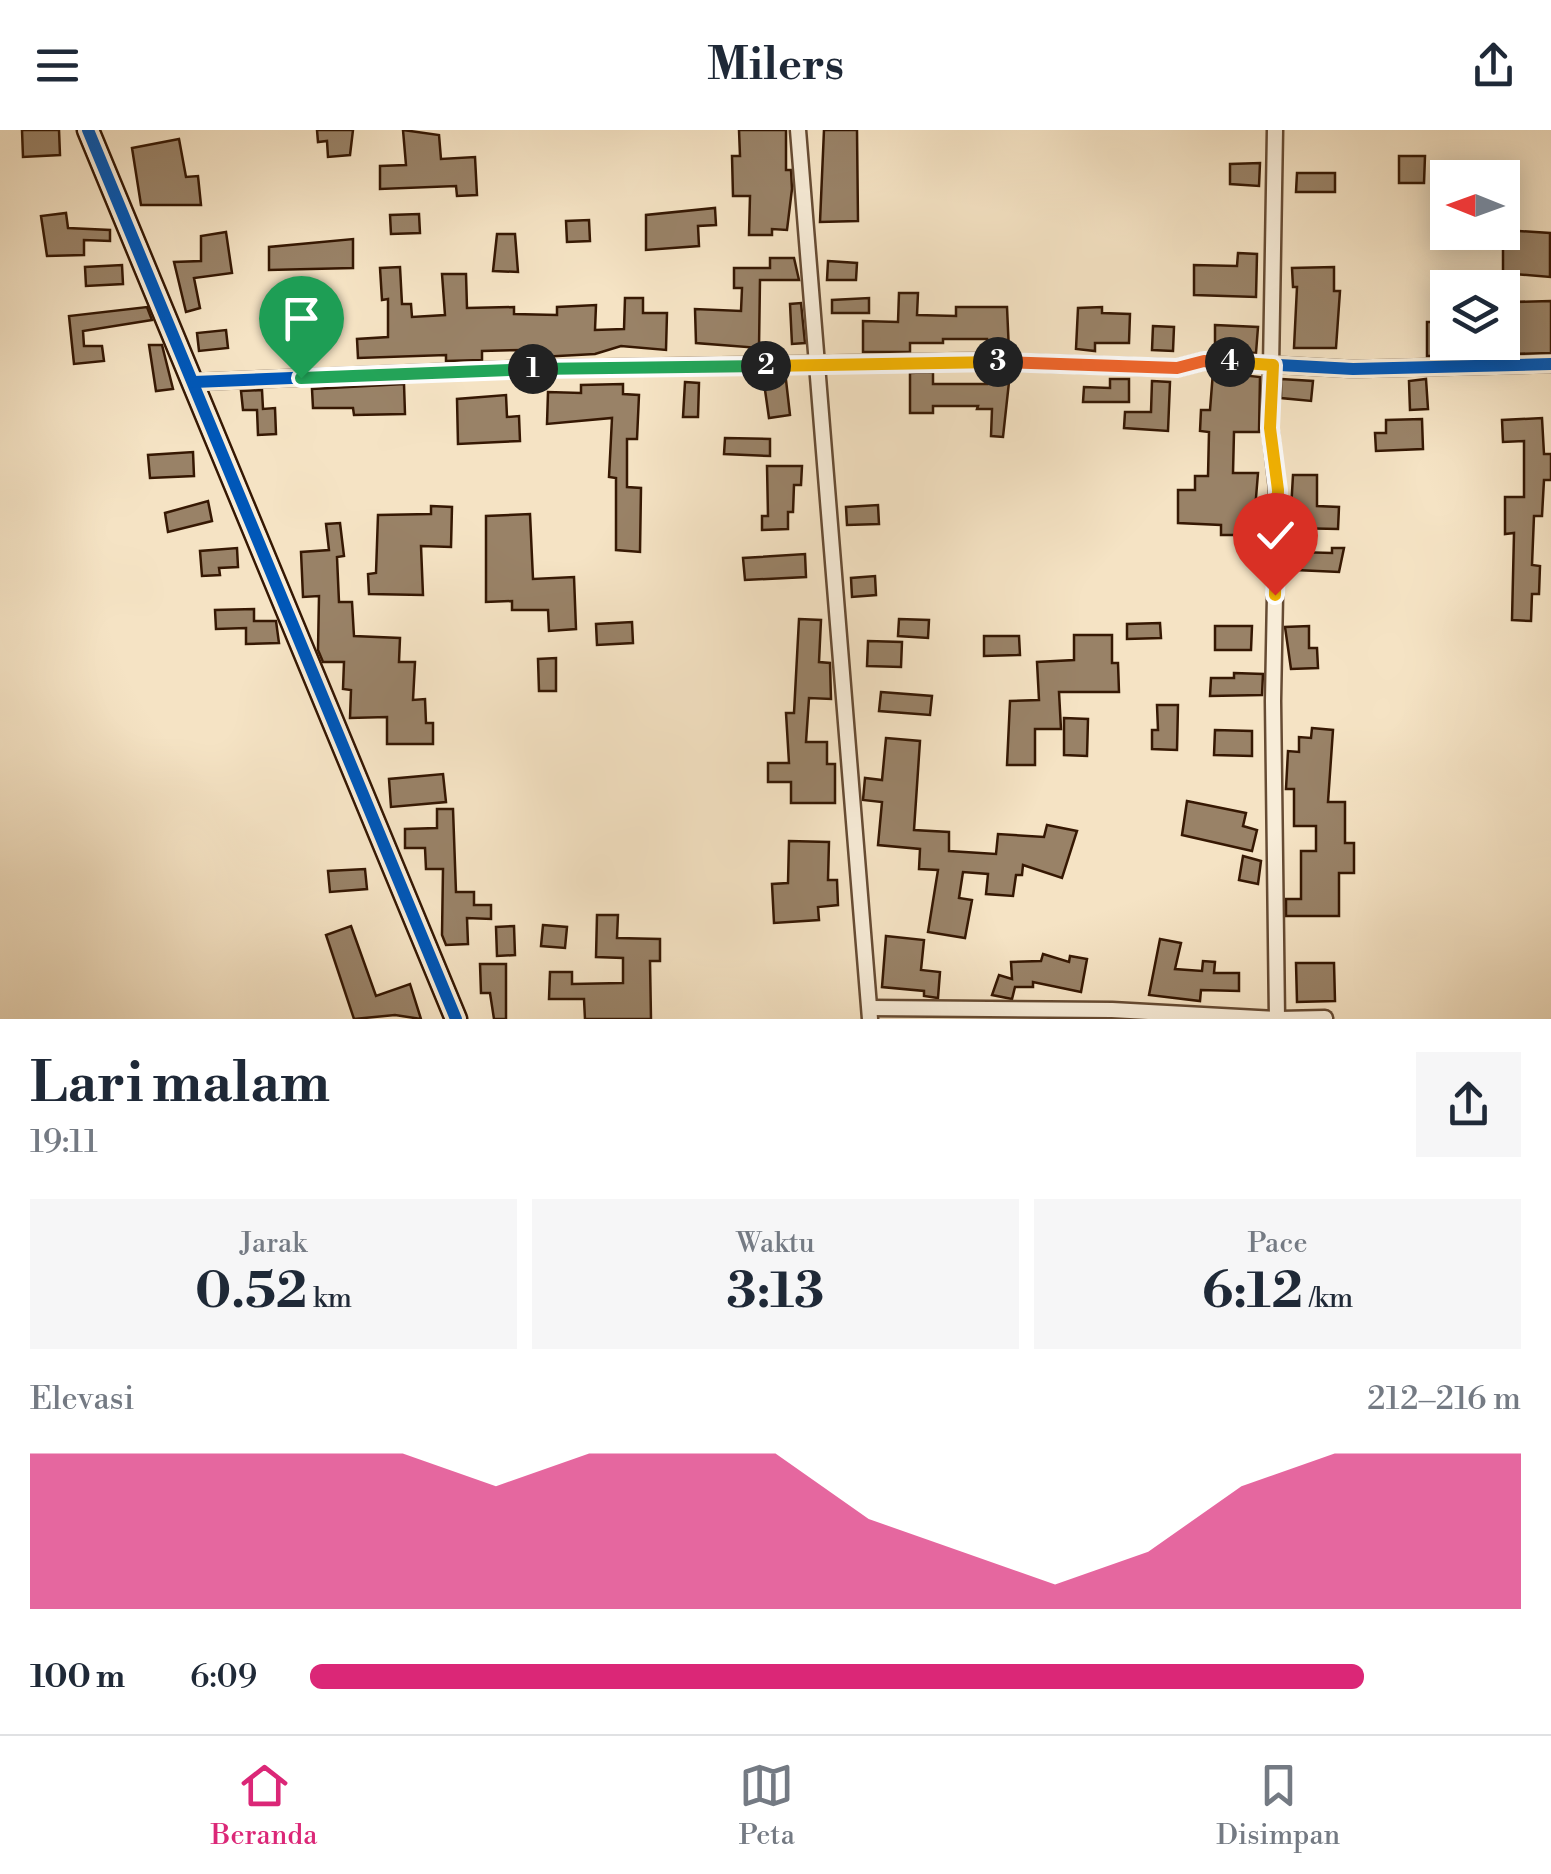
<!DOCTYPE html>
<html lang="id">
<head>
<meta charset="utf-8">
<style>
  body { margin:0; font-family:"Libre Bodoni",serif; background:#f6f6f7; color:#1f2937; height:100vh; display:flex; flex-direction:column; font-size:38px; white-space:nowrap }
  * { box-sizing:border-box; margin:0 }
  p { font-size:32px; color:#747a83 }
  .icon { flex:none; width:55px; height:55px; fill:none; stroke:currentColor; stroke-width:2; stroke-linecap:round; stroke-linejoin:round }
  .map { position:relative; height:889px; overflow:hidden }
  .drawer { display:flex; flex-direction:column; background:#fff; flex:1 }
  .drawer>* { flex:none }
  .needle { width:65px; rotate:271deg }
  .buttons { position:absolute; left:1430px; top:30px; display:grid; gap:20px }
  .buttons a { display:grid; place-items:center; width:90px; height:90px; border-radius:0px; background:#fff; box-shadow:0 5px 25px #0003; font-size:50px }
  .pin { position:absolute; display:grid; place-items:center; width:85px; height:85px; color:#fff; margin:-102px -42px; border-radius:50% 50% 50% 0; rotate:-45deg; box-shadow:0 0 10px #0007 }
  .pin .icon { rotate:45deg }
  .km { position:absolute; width:50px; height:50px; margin:-25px; border-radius:50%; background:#222; color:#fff; font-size:28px; line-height:50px; text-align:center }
  .round { display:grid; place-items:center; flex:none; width:105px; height:105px; border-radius:0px; background:#f6f6f7 }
  .head { display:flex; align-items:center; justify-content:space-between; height:170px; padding:0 30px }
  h1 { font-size:55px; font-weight:700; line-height:75px }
  .metrics { display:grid; grid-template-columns:repeat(3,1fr); gap:15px; height:170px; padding:10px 30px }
  .metrics div { display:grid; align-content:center; border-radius:0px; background:#f6f6f7; text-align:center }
  .metrics b { font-size:50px; font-weight:700 }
  .metrics small { font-size:28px; font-weight:400 }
  .metrics p { font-size:28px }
  .chart { height:280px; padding:20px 30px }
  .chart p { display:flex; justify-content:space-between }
  .chart svg { width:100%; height:180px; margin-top:10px; fill:#db2777; opacity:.7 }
  ul { padding:0 30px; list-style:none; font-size:32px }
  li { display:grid; grid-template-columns:160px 120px 1fr; align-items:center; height:75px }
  li i { height:25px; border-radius:12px; background:#db2777 }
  header { display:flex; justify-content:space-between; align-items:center; height:130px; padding:0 30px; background:#fff; font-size:45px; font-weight:700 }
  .tab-bar { display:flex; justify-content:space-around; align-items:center; height:140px; border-top:2px solid #e0e1e3; background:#fff; font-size:28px; color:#747a83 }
  .tab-bar a { display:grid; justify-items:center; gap:5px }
  .tab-bar .current { color:#db2777 }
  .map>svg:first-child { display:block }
  .building { fill:#998267; stroke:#361803; stroke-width:2.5 }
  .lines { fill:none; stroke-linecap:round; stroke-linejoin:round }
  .street-casing { stroke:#664b33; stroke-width:19 }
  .secondary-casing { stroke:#361803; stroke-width:25 }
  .street { stroke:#f8edd9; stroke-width:14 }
  .secondary { stroke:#f8edd9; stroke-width:20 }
  .cycleway-casing { stroke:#f8edd9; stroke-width:19 }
  .cycleway { stroke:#0057b8; stroke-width:12 }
  .split-1-casing { stroke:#fff; stroke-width:20 }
  .split-2-casing { stroke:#fff; stroke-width:20 }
  .split-3-casing { stroke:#fff; stroke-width:20 }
  .split-4-casing { stroke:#fff; stroke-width:20 }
  .split-5-casing { stroke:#fff; stroke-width:20 }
  .split-1 { stroke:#22a559; stroke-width:12 }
  .split-2 { stroke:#22a559; stroke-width:12 }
  .split-3 { stroke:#f5b400; stroke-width:12 }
  .split-4 { stroke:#f0652b; stroke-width:12 }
  .split-5 { stroke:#f5b400; stroke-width:12 }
</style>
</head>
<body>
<header><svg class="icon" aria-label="menu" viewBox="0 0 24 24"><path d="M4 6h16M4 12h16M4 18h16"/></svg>Milers<svg class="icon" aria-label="share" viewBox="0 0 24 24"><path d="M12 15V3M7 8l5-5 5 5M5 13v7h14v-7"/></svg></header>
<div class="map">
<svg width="1551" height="889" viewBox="0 0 1551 889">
  <rect width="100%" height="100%" fill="#f5e3c4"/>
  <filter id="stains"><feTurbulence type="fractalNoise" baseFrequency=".002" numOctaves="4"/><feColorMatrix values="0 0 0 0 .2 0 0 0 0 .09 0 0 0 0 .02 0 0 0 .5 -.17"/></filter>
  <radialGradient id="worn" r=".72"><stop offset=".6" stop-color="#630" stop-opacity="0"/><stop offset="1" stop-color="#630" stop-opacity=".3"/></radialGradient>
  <g class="building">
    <path d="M22,0H59L60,25L23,27Z"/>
    <path d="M317,0H353L350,25L328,27L327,11L318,12Z"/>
    <path d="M403,0L439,5L441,29L475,27L477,65L457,66L456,56L380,59V36L406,35Z"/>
    <path d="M739,0H786V40H791L792,59L787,100L772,99V105H749L750,66H733L732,26H740Z"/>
    <path d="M824,0H857L858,91L820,92Z"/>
    <path d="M179,9L186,47L198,46L201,75H141L132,18Z"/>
    <path d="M1399,26H1425L1424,53H1399Z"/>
    <path d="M1260,33L1259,56L1230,54V34Z"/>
    <path d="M1297,43H1335V62H1296Z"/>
    <path d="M715,78L716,95L698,96L699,116L646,120V85Z"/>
    <path d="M66,83L68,98L110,100V111L84,110V125L47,126L41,86Z"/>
    <path d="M419,84L420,103L391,104L390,85Z"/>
    <path d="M589,90L590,111L567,112L566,91Z"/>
    <path d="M1503,100L1550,103V147L1503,143Z"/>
    <path d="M226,102L232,143L194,148L200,178L186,182L174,132L201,131V106Z"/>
    <path d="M497,104H515L518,142L493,141Z"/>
    <path d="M353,109V138L269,140V117Z"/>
    <path d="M1238,123L1257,124L1256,167L1194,165V135L1237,136Z"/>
    <path d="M770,128H794L799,150H760L759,218L696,213L695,179L741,181L742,158H734V138H770Z"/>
    <path d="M828,131L857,133L856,150H827Z"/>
    <path d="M122,135L123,154L86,156L85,137Z"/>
    <path d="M400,137L402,174H411L412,187L445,185L442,144H466L467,178L514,177V184L557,185V177L596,175L595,200L624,199L625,168H643V183H667L666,220L621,216L595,224L522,228V220L482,221V230L446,231V225L358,228L357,209L388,207V169L382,170L380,138Z"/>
    <path d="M1334,137V161H1340L1336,218H1294L1297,157H1293L1292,138Z"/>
    <path d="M899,163H918L917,185L956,186V177H1007L1009,222L987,221V209H943V213H910V222H863V191L898,192Z"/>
    <path d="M869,168V183H832V170Z"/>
    <path d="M1551,171V223L1511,224V172Z"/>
    <path d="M801,173L805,213L792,214L790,174Z"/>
    <path d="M147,177L152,190L83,201L84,216H102L104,231L74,234L69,186Z"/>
    <path d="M1102,177V183L1130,184L1129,213H1095V221L1076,219L1078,178Z"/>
    <path d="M1427,192H1445L1446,212H1468V225L1427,226Z"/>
    <path d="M1215,195L1258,197L1256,223L1215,221Z"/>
    <path d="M1153,196L1174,197L1173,221L1152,220Z"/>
    <path d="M226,200L228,218L199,221L197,203Z"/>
    <path d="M149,215H162L173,259L156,261Z"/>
    <path d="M933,242V254H987V242L1010,243L1003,307L991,306L992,279H977L978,276H933V283H910V243Z"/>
    <path d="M1213,242L1260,247L1259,302H1234L1233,343H1258L1253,405H1221V395L1178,393V360H1195V346H1208L1209,302L1200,301L1201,280H1210Z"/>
    <path d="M1110,249H1129V272H1083L1084,257L1110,258Z"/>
    <path d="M1281,249L1313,251L1311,271L1281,268Z"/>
    <path d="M1426,249L1428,279L1410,280L1409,251Z"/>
    <path d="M786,250L790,285L769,288L764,253Z"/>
    <path d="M1152,251L1170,252L1168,301L1124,298L1125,282H1151Z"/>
    <path d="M685,252L699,253L698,287H683Z"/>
    <path d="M404,254L405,284L354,285L353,278H313L312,259Z"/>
    <path d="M623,254V264L639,265L637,309H627V357L641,358L640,422L616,420V348L609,347L612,288L547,294L548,262L581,263V255Z"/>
    <path d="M262,260L263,279L275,278L276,304L258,305L257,280H243L241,261Z"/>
    <path d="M506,265L507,287L519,286L520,311L458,314L457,269Z"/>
    <path d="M1542,288L1544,324H1551V350H1544L1542,386H1534L1532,435L1540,436L1539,464H1532L1531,491L1512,490L1514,403L1505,404V367H1524V311L1503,312L1502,290Z"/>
    <path d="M1422,289L1423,319L1376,321L1375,303H1386V290Z"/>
    <path d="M725,308L770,309V326L724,324Z"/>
    <path d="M193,322L194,346L150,348L148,325Z"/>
    <path d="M767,336H802L801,355H794L793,382H788V399L762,400V386H768Z"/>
    <path d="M1293,345H1317V376L1339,377L1338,399L1290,398Z"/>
    <path d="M208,371L212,391L168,402L165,383Z"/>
    <path d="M878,375L879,394L847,395L846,377Z"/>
    <path d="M431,376L452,377L451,417L421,416L423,465L369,464L368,444L376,443L378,385L431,384Z"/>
    <path d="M530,384L533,449L574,447L576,499L549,501L548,480H512V471L486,472V386Z"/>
    <path d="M340,393L344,426L337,427L339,472H352L354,506L400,508L399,532H415L413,570L425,569L426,593H433V614H387V587L350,588L351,560L343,559L344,532H323L318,520L319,466L303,467L301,422L329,420L326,394Z"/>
    <path d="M237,418L238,437L219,438L220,445L202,446L200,421Z"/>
    <path d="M1332,418H1344L1339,442L1296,440L1297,422L1332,423Z"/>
    <path d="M805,424L806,447L745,450L743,428Z"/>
    <path d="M875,446L876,465L852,467L851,448Z"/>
    <path d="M254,479V491H276L279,513L246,514V498L216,499L215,480Z"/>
    <path d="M799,489L821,490L819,532L830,533L831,569L809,568L806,612H827V634H835V673H791V652H768V633H789L786,583H794Z"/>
    <path d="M899,489L929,490L928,508L898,506Z"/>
    <path d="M632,492L633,513L597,515L596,494Z"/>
    <path d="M1160,493L1161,508L1127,509V494Z"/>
    <path d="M1215,496H1252L1251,520H1215Z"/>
    <path d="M1309,496V518H1317L1318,538L1291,539L1285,497Z"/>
    <path d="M1074,505H1112V533H1118L1119,562H1059L1061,599H1035V635H1007L1010,571L1039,570L1037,532L1074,530Z"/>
    <path d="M984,506H1019L1020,525L984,526Z"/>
    <path d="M868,511L902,512L901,537L867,536Z"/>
    <path d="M556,528V561H539L538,529Z"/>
    <path d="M1234,543L1263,544L1262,565L1210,566L1211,548H1234Z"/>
    <path d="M881,562L932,566L930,585L879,581Z"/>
    <path d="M1157,575H1178L1177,620L1152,619V600H1158Z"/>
    <path d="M1064,588L1088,589L1087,626L1064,625Z"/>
    <path d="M1312,598L1333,600L1328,672H1345V713H1354V743H1339V786H1286V769H1301V721H1316V696H1294V659H1286L1288,621L1299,622V607L1311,608Z"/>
    <path d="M1215,600L1252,601V626L1214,625Z"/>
    <path d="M886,608L920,611L914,700L949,702V721L996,724L998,704L1044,707L1047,695L1077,701L1062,748L1023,735L1022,745H1016L1013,766L986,764L988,744L963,742L959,768L972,770L965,808L928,802L938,740L919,739L920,719L878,715L882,672L863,670L865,648L882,650Z"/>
    <path d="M443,644L446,672L391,677L389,649Z"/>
    <path d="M1187,671L1246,683L1243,696L1257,700L1252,721L1182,705Z"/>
    <path d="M437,679H453L456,762H474V775H491V789L467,788L468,814L446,815L442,805L443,739H426L425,718H405V699L437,698Z"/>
    <path d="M789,711L829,712L828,750H837L838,775L818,777L819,790L774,793L772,754L788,753Z"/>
    <path d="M1243,726L1261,731L1258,754L1239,750Z"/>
    <path d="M365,739L367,759L330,762L328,741Z"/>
    <path d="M597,785H618L617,808L660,809V831H650L651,889H585L584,869H549L550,842H572V854L623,853V828L596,827Z"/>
    <path d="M543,795L567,797L565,818L541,816Z"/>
    <path d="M351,796L376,866L410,854L421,889L395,885L354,889L326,805Z"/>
    <path d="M514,796L515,825L497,826L496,797Z"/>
    <path d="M886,806L924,810L921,840L940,842L938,868L924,866V861L882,857Z"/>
    <path d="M1160,809L1181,813L1175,839L1202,841L1203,831L1215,832L1214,843H1239V861L1201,860L1200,871L1149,865Z"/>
    <path d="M1043,824L1069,832L1070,826L1087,829L1081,862L1033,852V857H1015L1012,869L992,865L999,845L1012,849L1011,832L1041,831Z"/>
    <path d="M1296,833H1334L1335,871L1297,872Z"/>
    <path d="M480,834H506V889H494L490,863H481Z"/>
  </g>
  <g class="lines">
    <g class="street-casing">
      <g id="street">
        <path d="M798,0L870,889"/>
        <path d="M1275,0L1270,297L1277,359L1273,571L1277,889"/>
        <path d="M194,252L515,239L975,231L1177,238L1204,231L1353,239L1551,234"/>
        <path d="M871,878L1112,880L1276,889"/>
        <path d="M1280,889L1325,888"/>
      </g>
    </g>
    <g class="secondary-casing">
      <path id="secondary" d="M88,0L456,889"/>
    </g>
    <use href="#street" class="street"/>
    <use href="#secondary" class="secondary"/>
    <g class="cycleway-casing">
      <g id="cycleway">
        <path d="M88,0L456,889"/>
        <path d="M194,252L515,239L975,231L1177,238L1204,231L1353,239L1551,234"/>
      </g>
    </g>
    <use href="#cycleway" class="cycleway"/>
  </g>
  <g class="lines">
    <g class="split-1-casing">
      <path id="split-1" d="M301,248L533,239"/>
    </g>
    <g class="split-2-casing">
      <path id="split-2" d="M533,239L766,236"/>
    </g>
    <g class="split-3-casing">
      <path id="split-3" d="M766,236L998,232"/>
    </g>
    <g class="split-4-casing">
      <path id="split-4" d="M998,232L1177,238L1204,231L1230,232"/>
    </g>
    <g class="split-5-casing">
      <path id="split-5" d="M1230,232L1273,235L1270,298L1278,360L1275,465"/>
    </g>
    <use href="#split-1" class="split-1"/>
    <use href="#split-2" class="split-2"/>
    <use href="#split-3" class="split-3"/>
    <use href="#split-4" class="split-4"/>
    <use href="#split-5" class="split-5"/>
  </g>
  <rect width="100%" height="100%" filter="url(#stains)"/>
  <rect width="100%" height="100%" fill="url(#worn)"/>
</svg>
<div class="buttons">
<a><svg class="needle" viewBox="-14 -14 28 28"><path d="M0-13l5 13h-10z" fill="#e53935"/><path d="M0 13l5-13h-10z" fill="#747a83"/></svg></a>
<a><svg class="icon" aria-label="layers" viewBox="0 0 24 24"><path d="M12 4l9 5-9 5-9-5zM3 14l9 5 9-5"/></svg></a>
</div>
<div class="pin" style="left:301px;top:248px;background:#1e9e55"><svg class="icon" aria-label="arrive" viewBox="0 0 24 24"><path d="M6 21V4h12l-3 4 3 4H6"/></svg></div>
<div class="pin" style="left:1275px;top:465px;background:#d93025"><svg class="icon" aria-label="check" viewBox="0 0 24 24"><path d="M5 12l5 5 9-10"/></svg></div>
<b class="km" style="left:533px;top:239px">1</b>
<b class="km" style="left:766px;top:236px">2</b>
<b class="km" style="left:998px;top:232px">3</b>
<b class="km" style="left:1230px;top:232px">4</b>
</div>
<section class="drawer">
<div class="head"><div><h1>Lari malam</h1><p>19:11</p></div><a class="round"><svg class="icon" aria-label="share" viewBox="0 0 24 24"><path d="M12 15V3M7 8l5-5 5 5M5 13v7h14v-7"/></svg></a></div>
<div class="metrics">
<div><p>Jarak</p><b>0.52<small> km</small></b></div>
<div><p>Waktu</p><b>3:13</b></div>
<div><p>Pace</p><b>6:12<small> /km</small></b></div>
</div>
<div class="chart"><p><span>Elevasi</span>212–216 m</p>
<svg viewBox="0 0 160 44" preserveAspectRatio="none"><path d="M0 44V6L10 6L20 6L30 6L40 6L50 14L60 6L70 6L80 6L90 22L100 30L110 38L120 30L130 14L140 6L150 6L160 6V44z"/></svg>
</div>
<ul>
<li><b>100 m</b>6:09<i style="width:87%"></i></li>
</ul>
</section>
<nav class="tab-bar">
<a class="current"><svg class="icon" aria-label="home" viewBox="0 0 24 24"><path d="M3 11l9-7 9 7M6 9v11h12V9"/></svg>Beranda</a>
<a><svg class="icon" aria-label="map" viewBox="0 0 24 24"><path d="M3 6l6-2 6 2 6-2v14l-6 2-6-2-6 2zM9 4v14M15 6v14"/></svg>Peta</a>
<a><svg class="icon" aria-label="saved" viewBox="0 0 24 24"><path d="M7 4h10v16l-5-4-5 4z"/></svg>Disimpan</a>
</nav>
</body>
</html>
